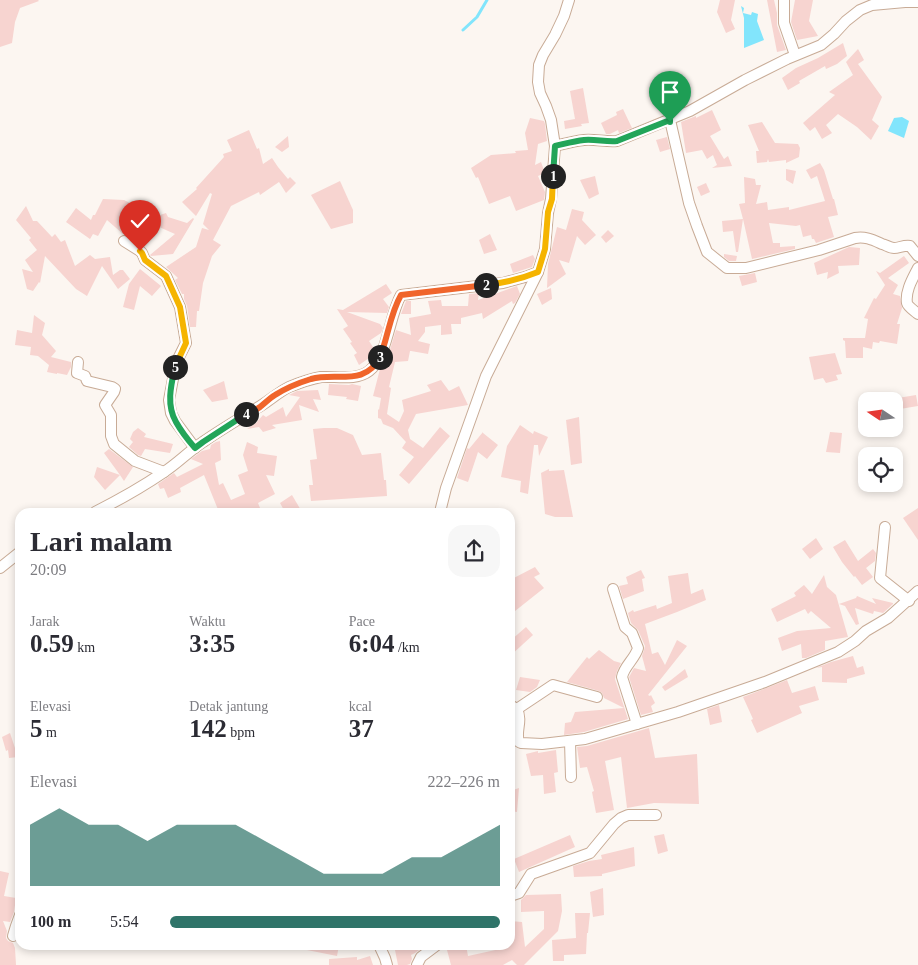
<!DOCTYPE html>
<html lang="id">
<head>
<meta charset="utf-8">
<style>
  body { margin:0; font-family:Georgia,serif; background:#f7f7f7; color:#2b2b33; height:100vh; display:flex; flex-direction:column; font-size:19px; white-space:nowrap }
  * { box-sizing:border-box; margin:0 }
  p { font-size:16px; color:#7c7c81 }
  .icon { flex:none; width:28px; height:28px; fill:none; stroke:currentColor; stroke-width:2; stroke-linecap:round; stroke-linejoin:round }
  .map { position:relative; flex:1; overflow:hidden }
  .side { position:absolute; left:15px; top:508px; width:500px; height:442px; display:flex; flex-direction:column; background:#fff; border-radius:15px; box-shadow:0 2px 8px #0003 }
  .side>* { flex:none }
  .needle { width:32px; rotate:283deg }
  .fabs { position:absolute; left:858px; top:392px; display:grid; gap:10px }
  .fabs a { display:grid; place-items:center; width:45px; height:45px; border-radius:10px; background:#fff; box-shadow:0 2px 8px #0003; font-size:25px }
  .pin { position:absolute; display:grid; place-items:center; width:42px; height:42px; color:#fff; margin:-51px -21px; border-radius:50% 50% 50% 0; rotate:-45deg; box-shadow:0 0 5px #0007 }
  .pin .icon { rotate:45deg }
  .km { position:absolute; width:25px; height:25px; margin:-12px; border-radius:50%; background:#222; color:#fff; font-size:14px; line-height:25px; text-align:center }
  .round { display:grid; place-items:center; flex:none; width:52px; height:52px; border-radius:15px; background:#f7f7f7 }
  .head { display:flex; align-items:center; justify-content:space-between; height:85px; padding:0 15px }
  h1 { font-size:28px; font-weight:800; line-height:38px }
  .metrics { display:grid; grid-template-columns:repeat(3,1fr); gap:8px; height:85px; padding:5px 15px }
  .metrics div { display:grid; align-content:center }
  .metrics b { font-size:25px; font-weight:800 }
  .metrics small { font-size:14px; font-weight:400 }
  .metrics p { font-size:14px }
  .chart { height:140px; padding:10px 15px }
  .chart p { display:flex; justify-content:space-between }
  .chart svg { width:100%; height:90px; margin-top:5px; fill:#2f7469; opacity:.7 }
  ul { padding:0 15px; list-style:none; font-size:16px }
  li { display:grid; grid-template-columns:80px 60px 1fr; align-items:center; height:38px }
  li i { height:12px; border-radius:6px; background:#2f7469 }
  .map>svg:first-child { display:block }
  .water { fill:#82e5fc }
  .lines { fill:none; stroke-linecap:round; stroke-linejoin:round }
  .stream { stroke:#82e5fc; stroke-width:3 }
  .building { fill:#f7d4d0 }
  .minor-casing { stroke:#c8ab96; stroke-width:12 }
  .minor { stroke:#fff; stroke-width:10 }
  .split-1-casing { stroke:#fff; stroke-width:10 }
  .split-2-casing { stroke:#fff; stroke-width:10 }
  .split-3-casing { stroke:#fff; stroke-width:10 }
  .split-4-casing { stroke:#fff; stroke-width:10 }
  .split-5-casing { stroke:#fff; stroke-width:10 }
  .split-6-casing { stroke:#fff; stroke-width:10 }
  .split-1 { stroke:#22a559; stroke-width:6 }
  .split-2 { stroke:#f5b400; stroke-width:6 }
  .split-3 { stroke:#f0652b; stroke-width:6 }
  .split-4 { stroke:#f0652b; stroke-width:6 }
  .split-5 { stroke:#22a559; stroke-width:6 }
  .split-6 { stroke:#f5b400; stroke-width:6 }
</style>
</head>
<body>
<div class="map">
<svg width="918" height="965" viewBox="0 0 918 965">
  <rect width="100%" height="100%" fill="#fcf6f1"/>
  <g class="water">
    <path d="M741,6L744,8L743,13L751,15L752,12L758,14L757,21L764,40L744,48V18Z"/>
    <path d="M902,117L909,121L904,138L888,131L894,118Z"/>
  </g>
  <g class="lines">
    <path class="stream" d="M463,30L477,17L487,0"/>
  </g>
  <g class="building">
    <path d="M0,0H38L39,1L20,8L15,22L12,43L0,47Z"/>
    <path d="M720,0H735L731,20L735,29L726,33L717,12Z"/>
    <path d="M767,0H774L777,13V25L786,50L777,52Z"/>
    <path d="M795,0H813L809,21L818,36L797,40L791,22Z"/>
    <path d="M843,43L847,56L837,64L826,69L825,66L799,81L800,83L788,90L782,78L796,68L818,58Z"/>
    <path d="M858,49L864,60L858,64L882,97L872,120L879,126L871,140L857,127L838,114L826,125L832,133L822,139L815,127L810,131L803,123L835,95L829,92L853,75L846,62Z"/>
    <path d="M583,88L589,123L581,124L582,126L565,129L564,121L575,119L570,91Z"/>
    <path d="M623,109L632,128L619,133L618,130L610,134H606L601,123L617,115L616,112Z"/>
    <path d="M712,110L721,130L710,136L724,159L728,156L732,166L712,168L717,165L713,155L707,159L702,150L686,153L681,122L696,116V118Z"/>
    <path d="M530,118L544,121L545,124L547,141L538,144L535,165L541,162L545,173L538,176L545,192L544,200L516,211L510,196L489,204L478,177L476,178L471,168L491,155L516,153L515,151L528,150L525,133Z"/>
    <path d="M762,122L775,143L798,144L800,148L799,157L786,163V160L769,162L768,159L767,162L757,163L756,151H759L748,125Z"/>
    <path d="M249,130L257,149L259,148L263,164L272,158L278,167L288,179L290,177L296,183L286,193L279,182L260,195L259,192L231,206L213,240L221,245L212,256L203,283L199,311H197L196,327H190L187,306L184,299V294H182L175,280L178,278L166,267L196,247L202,228L209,230L203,224L212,194L210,193L196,216L182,202L197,189L196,188L224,157L223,154L232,151L227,140Z"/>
    <path d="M288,136L289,147L282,152L275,147Z"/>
    <path d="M667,137L670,149L660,152L656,140Z"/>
    <path d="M820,163L824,170L833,199H834L838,215L828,217L834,237L816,243L814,239H812L811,235L803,237L800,225L796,226L769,223L773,243H780V247L795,246V249L752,259L743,219L738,252H736L733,231L723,232L722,221L743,219L739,204L745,203L744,177L755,179L756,185H761L756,204L767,202L768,210L789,207V210L825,201L817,176L811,179L806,170Z"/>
    <path d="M786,169L796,171L793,184L786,180Z"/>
    <path d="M595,176L599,194L589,199L580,180Z"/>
    <path d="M340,181L353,210V223L331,229L311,195Z"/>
    <path d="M706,183L710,192L701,196L697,187Z"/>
    <path d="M103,199L124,200L130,203L127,210L140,221L128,235L123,234L107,220L98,236L93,234L90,239L66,222L76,208L91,220L93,215H95Z"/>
    <path d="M26,206L33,221H37L52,237L55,234L61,242L65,240L75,266L90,255L95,259L110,257L113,275L120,270H123L130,279L118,289L102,266L87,296L76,289L45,256L40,283L39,282L33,291L27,289L22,269L33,272L25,260L37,250L29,240L31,238L16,220Z"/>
    <path d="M572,209L584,212L582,220L596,235L585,245L577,236L569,263L559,260L566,274L547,288L548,264L557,227L566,230Z"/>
    <path d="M166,213L168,217L187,223L193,218L194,219L173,254L151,256L150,255L175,234L159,227L157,216Z"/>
    <path d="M608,230L614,236L606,243L601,237Z"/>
    <path d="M490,234L497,250L484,254L479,240Z"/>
    <path d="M849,247L860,248L859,265L838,266L839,273L827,279L828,272L817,275L814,263Z"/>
    <path d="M724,254L737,256L736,261H729L724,257Z"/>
    <path d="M533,255L535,259L532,267L513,273L510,264Z"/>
    <path d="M904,256L909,263L888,278L898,285L893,294L900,296L902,308L897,324H900L897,344L880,341L879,343L873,342L872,349L863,347V358H846L845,341L843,340V338H865L868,319L864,318L874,298L876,299L885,285L876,271L880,273Z"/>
    <path d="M140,269L161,286L152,296L140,286L134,310L123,307L129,284Z"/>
    <path d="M755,273L757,282L742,286L739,276Z"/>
    <path d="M386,284L392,293L383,299L389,307L387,313L347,312L380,324L383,328L381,333L369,341L375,350L372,356L359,365L354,355L357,353L350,343L352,342L343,329L348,326L337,309L343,310Z"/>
    <path d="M517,286L520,294L515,303L513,304L512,301L483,319L482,313L461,318V324H451L452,334L441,335V325L425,327V332L418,341L430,344L428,354L411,351H410L408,361L395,362L389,387L391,388L387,414L399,422L404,411L402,400L431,391L427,385L441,380L449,391L459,386L468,405L416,414L408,430L410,439L423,448L440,427L450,436L409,484L399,475L414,457L402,448L406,442L393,428L383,424L381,419L378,418V409L379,410L381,398L373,396L380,369L384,363L386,366L388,356L396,330L411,335L409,318L431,314L428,301L441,300L442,306H468L469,294L479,293L478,300Z"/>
    <path d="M551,288L552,299L542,305L537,294Z"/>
    <path d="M406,301H411V314H401Z"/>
    <path d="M34,315L45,323L42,335L56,351L51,357L71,362V367L67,375L57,373V374L47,372L49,365L38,356L30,355L31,347L15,345L17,330L32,333Z"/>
    <path d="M835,353L842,374L836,375L838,380L826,383L823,378L814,380L809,357Z"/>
    <path d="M224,381L228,399L212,402L203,390Z"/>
    <path d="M329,384L349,385L352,384L361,386L358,401L346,399L347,397L328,395Z"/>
    <path d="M318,390L321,400L313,399L319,412L299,405L302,420L272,425L276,428L263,432L259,427L247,429L256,423L263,415L266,417L283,407L286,417L300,397L289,395L297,391Z"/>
    <path d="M916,395L918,406L900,409L898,398Z"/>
    <path d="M579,417L582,463L571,465L566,420Z"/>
    <path d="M520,425L533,434L534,431L548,437L539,456L538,445H534L528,494L520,492L521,481L501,477L507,446Z"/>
    <path d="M138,428L146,434L144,437L173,444L170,453L145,449L141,456L138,455L129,447L133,442L130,439L133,432Z"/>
    <path d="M324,428H337L353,435L362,455L381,453L384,480H386L387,496L311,501L309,485H313L310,460L317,459L313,429Z"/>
    <path d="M483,432V433L498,445L487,459L478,452L468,482L457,478L467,448L469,449Z"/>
    <path d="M830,432L842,433L840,453L826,452Z"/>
    <path d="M220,441L221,460L215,463L219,485L223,483L231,500L245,494L238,475L248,471L243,455L247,442L258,447L257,453L277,456L274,476L266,475L275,494L258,503L260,508L251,512H249L247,510L240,512H219L204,475L180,488L181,492L168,498L164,488L160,489L158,484L174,473L177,477L203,464L191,459L202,451L210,449L211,445L216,442Z"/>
    <path d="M109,449L133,467L124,481L120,475L105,490L94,477L97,467L120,475L104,453Z"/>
    <path d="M549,469V471L564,470L573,517H555L545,514L541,473Z"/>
    <path d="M292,495L302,512H285L280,503Z"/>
    <path d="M918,508V540L903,518Z"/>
    <path d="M816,538L823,549L810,559L802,549Z"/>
    <path d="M845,540L858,561L873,549L876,553L875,561L866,568L873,577L862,585L855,576L854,577L842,562L833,547Z"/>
    <path d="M535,567L540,574L534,577L544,588L510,615V580Z"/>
    <path d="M641,570L645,578L642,579L644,591L623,599L619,586L628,584L626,577Z"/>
    <path d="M688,573L691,594L703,589L706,600L677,612L645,624L652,654L658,652L665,665L677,640L687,646L648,695L650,696L651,695L655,703L651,706L653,712L641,715L629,677L634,668L646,671L642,656L644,650L645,646L638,630L631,623L628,613L633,610L634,612L656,605L657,609L672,603L668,576Z"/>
    <path d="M824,575L827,587L836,595L848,637L825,641V650L806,658H802L801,644L782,651L778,638L797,631L831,628L811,611L808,614L805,609L777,622L771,609L796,596L794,593L804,585L812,594Z"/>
    <path d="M857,596L876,604L872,598L893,603V604L883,613L874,611L873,614L855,608L859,624L856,625L845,606L839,604L856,598Z"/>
    <path d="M526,627L533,635L510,656V641Z"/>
    <path d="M599,650L614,661L621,663L617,671L615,679L628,719L584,732L564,735L565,723L571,722L575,712L624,708L604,698L602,693L599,691L567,682L587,657L589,659Z"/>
    <path d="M853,656L857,668L863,666L865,674L847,679V683L822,682V667L816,668L831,662Z"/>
    <path d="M685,669L688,677L665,691L662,687Z"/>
    <path d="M520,677L540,680L537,687L530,692L516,690Z"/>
    <path d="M787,680L792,693L815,686L819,700L799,706L802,713L757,733L751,720L753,719L743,697Z"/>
    <path d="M719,705L722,722L710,725L707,709Z"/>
    <path d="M649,728L655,758L697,754L699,804L654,803L627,808L621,757L605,761L614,810L596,813L592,792L594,791L587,767L580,768L577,747L587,746Z"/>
    <path d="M10,733L18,757L9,758L8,750L6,751L2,737Z"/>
    <path d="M556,750L558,772L554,773L556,792L544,794L543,775L531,776L526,754L538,751V753Z"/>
    <path d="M519,788L517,812L510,811V791Z"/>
    <path d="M664,834L668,851L658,854L654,836Z"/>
    <path d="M570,835L575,847L519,872L514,859Z"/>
    <path d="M634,847L635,866L602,874V876L574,877L573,866L589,861L602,859L601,855Z"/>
    <path d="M0,871L9,873L4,896L16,898L14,912L10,922L3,921L7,931L6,938L8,941L13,943L15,948L16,965H0Z"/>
    <path d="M603,888L604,915L593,917L590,892Z"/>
    <path d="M561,894L562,911L558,931L524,965H517L512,960L503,965H451L447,950L457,945H466L468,956L500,949L507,945H510V921L522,922L525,947L544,929V911L521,912V900L526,895Z"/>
    <path d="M575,913H590L588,933H587L586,954L564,955V961H553L552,940L576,938Z"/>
    <path d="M303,945H339L337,956L302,949Z"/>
    <path d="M394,945H426L415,953L411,955L412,959L410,964L407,965H398Z"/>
    <path d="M370,956L373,965H329V959L357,957V960Z"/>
  </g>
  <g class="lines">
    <g class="minor-casing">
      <g id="minor">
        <path d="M784,0V23L795,55"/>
        <path d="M670,120L689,203L697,226L707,252L727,268H746L819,250L855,238C865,236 873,240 882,244C886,245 890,248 894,248C899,248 904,245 910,246L918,256"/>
        <path d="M555,146C564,144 574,141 584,140C595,139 606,142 617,141L690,111L745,80L787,59L821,45L834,34L846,21L860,10L872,5L905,2H918"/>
        <path d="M124,241L140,251L142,253L145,260L166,276L180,307L186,343L176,363L169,400L171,413L175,421L195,448"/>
        <path d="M918,268C913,278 905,291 907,303C908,307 915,311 918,314"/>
        <path d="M78,362L77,373L85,376L87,381L112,387L115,389L114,392L105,405L111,415V436L114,444L135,461L164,472"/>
        <path d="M95,512C119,500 142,487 164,472C178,463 189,451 203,442C220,430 239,419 257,408C268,402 277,393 289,387C299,383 310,379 321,377C336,376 356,381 369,371C388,356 389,316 401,295L503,283L525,277L538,272L545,249L548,213L551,199L555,146L551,120L546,106L540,93L538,82L539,65L543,55L555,35L564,16L569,0"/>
        <path d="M440,512L446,488L486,376L538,272"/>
        <path d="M885,527L880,578L909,601"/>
        <path d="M0,568L20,552"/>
        <path d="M613,589L625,627L632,633L638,648C635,659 624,666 622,677L637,724"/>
        <path d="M510,705L517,709C523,722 515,731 519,742L521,743L542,744L585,739L678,712L765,682L838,652L855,641L866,631L888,618L918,591"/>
        <path d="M517,709L553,685L597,697"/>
        <path d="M570,741L571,777"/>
        <path d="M510,896L519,893L531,874L590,853L614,824L621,818L628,815H656"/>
        <path d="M13,936L16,926L20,915"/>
        <path d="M379,945L385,958L387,965"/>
        <path d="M417,965L421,957L437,945"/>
      </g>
    </g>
    <use href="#minor" class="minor"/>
  </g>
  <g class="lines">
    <g class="split-1-casing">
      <path id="split-1" d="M553,176L555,146C564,144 574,141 584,140C595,139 606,142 617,141L670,120V122"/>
    </g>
    <g class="split-2-casing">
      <path id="split-2" d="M486,285C504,283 521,279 538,272L545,249L548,212L552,199L553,176"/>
    </g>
    <g class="split-3-casing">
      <path id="split-3" d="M380,357C388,337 390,314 401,295L486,285"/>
    </g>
    <g class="split-4-casing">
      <path id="split-4" d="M246,414C251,412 256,410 260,407C265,403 270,398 275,395C286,388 298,383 311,379C336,372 365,387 380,357"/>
    </g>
    <g class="split-5-casing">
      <path id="split-5" d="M175,367C171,385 166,405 176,422C181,431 188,440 195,448L203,442L246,414"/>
    </g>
    <g class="split-6-casing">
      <path id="split-6" d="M140,251L142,253L145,260L166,276L180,307L186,343L175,367"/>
    </g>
    <use href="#split-1" class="split-1"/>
    <use href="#split-2" class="split-2"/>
    <use href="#split-3" class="split-3"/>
    <use href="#split-4" class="split-4"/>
    <use href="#split-5" class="split-5"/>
    <use href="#split-6" class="split-6"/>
  </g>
</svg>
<div class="fabs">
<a><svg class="needle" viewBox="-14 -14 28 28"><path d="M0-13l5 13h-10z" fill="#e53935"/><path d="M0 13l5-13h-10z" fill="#7c7c81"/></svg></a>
<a><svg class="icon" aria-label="locate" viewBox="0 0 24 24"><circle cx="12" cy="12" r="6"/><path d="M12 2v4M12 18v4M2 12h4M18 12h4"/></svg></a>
</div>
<div class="pin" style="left:670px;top:122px;background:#1e9e55"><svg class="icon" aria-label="arrive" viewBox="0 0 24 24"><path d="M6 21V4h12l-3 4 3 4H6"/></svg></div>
<div class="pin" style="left:140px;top:251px;background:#d93025"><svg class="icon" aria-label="check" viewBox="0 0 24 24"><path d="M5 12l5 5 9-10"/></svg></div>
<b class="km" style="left:553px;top:176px">1</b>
<b class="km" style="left:486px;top:285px">2</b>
<b class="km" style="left:380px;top:357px">3</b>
<b class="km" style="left:246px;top:414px">4</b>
<b class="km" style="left:175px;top:367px">5</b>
<section class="side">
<div class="head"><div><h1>Lari malam</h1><p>20:09</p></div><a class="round"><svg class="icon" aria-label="share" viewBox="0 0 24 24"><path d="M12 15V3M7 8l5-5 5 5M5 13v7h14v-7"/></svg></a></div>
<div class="metrics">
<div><p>Jarak</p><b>0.59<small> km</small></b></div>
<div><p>Waktu</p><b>3:35</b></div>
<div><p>Pace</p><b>6:04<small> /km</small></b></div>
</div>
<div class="metrics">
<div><p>Elevasi</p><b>5<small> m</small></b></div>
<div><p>Detak jantung</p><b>142<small> bpm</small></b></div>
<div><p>kcal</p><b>37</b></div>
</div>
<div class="chart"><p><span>Elevasi</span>222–226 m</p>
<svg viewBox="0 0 160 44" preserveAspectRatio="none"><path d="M0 44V14L10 6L20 14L30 14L40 22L50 14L60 14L70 14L80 22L90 30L100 38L110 38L120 38L130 30L140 30L150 22L160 14V44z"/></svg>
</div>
<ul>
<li><b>100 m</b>5:54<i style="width:100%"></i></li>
</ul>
</section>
</div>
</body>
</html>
